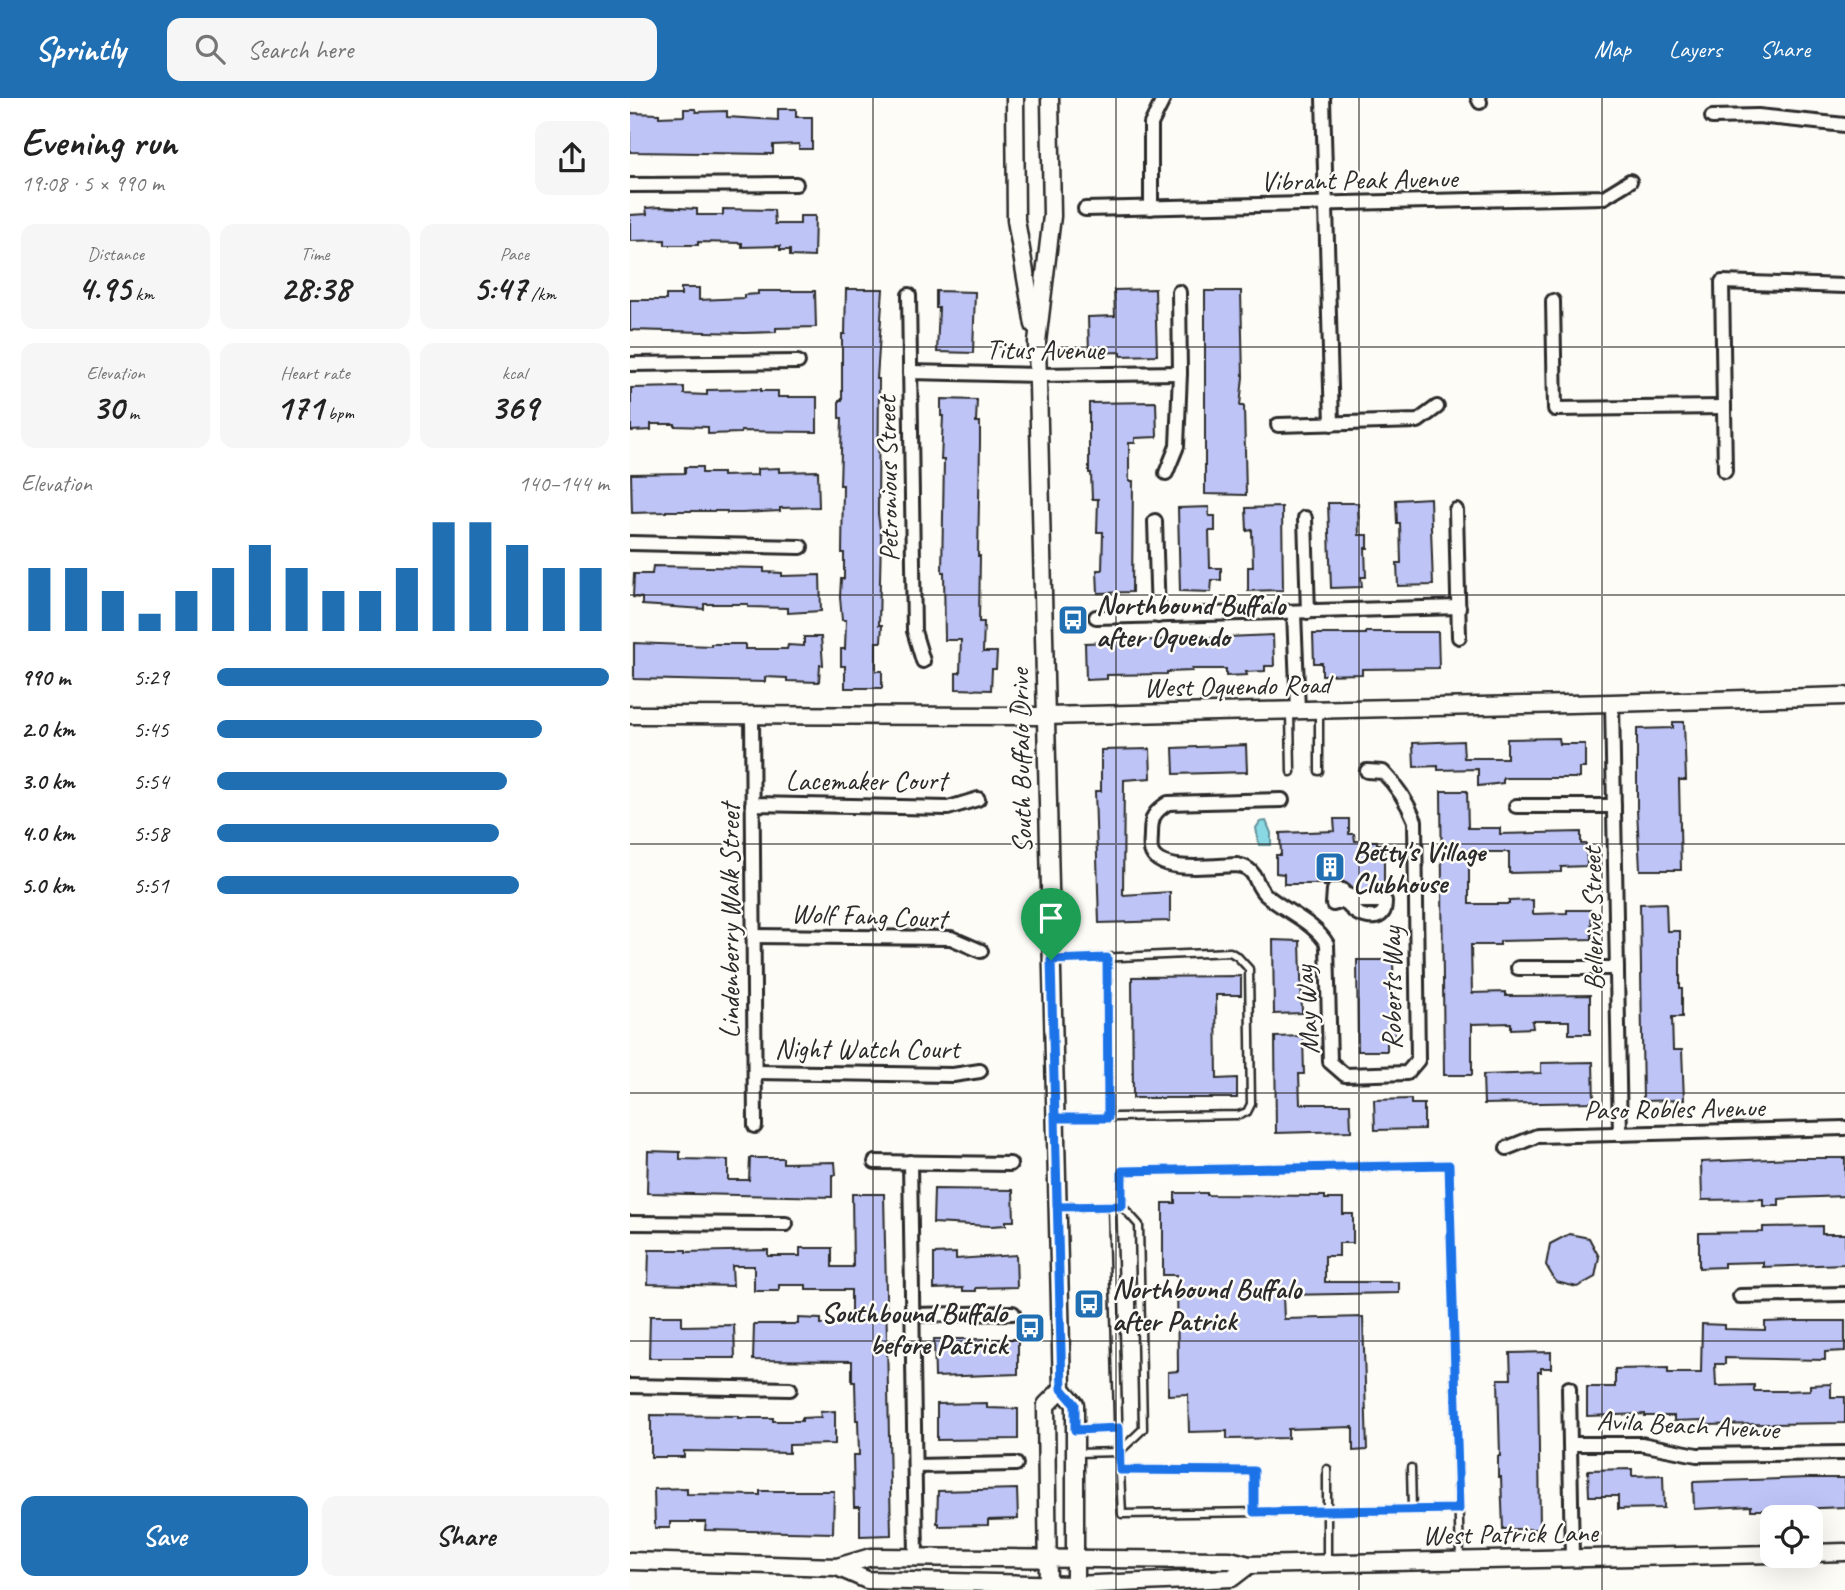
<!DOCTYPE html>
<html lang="en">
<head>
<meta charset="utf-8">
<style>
  body { margin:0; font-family:Caveat,sans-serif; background:#f6f6f6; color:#222; height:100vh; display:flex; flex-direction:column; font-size:26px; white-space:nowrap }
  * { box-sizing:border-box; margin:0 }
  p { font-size:23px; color:#767676 }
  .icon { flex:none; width:38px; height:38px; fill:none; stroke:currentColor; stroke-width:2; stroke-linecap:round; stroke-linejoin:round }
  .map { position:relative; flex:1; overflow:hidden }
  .drawer { display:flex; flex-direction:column; background:#fff; width:630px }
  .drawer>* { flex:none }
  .controls { position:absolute; left:1130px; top:1407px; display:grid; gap:14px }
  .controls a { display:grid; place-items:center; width:63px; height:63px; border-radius:14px; background:#fff; box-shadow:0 7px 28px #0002; font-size:35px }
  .pin { position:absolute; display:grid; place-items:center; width:60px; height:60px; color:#fff; margin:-72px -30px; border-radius:50% 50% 50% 0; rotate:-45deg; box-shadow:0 0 7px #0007 }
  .pin .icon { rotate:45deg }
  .round { display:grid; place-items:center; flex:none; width:74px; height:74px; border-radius:14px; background:#f6f6f6 }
  .overview { display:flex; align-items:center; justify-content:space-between; height:119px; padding:0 21px }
  h1 { font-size:38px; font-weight:800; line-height:52px }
  .stats { display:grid; grid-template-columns:repeat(3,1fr); gap:10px; height:119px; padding:7px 21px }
  .stats div { display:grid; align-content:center; border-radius:14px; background:#f6f6f6; text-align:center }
  .stats b { font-size:35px; font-weight:800 }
  .stats small { font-size:19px; font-weight:400 }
  .stats p { font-size:19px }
  .chart { height:196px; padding:14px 21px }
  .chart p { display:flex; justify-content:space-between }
  .chart svg { width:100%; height:126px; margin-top:7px; stroke:#1f6fb2; stroke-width:6 }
  .action { display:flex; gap:14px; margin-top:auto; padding:14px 21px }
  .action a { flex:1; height:80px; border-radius:14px; background:#1f6fb2; color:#fff; font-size:28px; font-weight:800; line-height:80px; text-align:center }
  .action a+a { background:#f6f6f6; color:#222 }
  ul { padding:0 21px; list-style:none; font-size:23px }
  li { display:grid; grid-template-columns:112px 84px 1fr; align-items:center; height:52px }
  li i { height:18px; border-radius:9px; background:#1f6fb2 }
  header { display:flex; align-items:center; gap:42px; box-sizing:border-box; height:98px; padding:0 35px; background:#1f6fb2; color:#fff }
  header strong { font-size:33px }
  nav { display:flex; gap:38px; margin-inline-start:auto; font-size:24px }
  .search { width:490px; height:63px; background:#f6f6f6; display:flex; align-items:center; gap:18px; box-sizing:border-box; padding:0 24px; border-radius:14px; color:#767676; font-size:26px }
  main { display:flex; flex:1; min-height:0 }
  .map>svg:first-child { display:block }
  .water { fill:#89d9e4; stroke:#63939a; stroke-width:2 }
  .building { fill:#bec4f6; stroke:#2b2b2b; stroke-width:2 }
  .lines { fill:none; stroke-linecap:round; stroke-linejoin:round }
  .lane-casing { stroke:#2b2b2b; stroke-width:11 }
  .street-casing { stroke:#2b2b2b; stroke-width:18 }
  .secondary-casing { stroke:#2b2b2b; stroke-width:21 }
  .lane { stroke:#fdfcf7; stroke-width:6 }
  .street { stroke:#fdfcf7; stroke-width:12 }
  .secondary { stroke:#fdfcf7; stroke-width:16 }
  .route-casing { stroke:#fff; stroke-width:14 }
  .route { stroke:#1a73e8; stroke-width:9 }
  .grid { fill:none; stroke:#2b2b2b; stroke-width:2; stroke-opacity:0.55 }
  .labels { text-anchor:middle; stroke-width:5; stroke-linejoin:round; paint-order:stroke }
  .street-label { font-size:28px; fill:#2b2b2b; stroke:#fdfcf7 }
  .poi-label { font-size:28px; font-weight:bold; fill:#2b2b2b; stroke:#fdfcf7; text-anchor:start }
</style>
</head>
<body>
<header>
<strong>Sprintly</strong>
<div class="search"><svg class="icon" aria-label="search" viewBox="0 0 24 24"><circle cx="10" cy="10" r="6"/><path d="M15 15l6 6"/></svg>Search here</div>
<nav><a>Map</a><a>Layers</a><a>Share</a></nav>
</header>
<main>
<section class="drawer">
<div class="overview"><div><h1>Evening run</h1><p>19:08 · 5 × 990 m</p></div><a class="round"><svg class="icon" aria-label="share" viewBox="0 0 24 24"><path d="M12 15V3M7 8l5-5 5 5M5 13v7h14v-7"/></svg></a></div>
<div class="stats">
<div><p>Distance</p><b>4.95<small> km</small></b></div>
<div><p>Time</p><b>28:38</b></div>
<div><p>Pace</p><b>5:47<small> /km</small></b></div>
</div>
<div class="stats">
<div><p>Elevation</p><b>30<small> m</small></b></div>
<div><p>Heart rate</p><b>171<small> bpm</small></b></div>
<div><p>kcal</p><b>369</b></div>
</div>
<div class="chart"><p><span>Elevation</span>140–144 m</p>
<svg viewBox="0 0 160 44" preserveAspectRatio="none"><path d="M5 44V22M15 44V22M25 44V30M35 44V38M45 44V30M55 44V22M65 44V14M75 44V22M85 44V30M95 44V30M105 44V22M115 44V6M125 44V6M135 44V14M145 44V22M155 44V22"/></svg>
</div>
<ul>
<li><b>990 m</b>5:29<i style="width:100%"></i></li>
<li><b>2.0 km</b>5:45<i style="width:83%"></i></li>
<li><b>3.0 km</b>5:54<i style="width:74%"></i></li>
<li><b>4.0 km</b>5:58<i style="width:72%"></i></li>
<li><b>5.0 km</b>5:51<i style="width:77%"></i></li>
</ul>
<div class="action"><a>Save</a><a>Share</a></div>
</section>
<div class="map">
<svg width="1215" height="1492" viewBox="0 0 1215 1492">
  <rect width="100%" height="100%" fill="#fdfcf7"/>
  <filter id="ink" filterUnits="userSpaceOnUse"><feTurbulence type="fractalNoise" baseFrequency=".0143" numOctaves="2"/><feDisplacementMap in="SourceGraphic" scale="14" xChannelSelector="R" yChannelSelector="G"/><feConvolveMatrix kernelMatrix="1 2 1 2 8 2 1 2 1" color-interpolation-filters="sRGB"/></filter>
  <g filter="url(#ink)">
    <path class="water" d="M636,723L641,735V747H629L626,730L630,724Z"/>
    <g class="building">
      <path d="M54,11H65L66,14L97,13V19L148,22V11H166V19H182V51H169V46L143,47V56L0,54V15L29,16V19L54,18Z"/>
      <path d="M30,109L67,111V117H93V111L144,112L145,126H170V118H185L184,159L160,158V152H150V148L112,149V145L68,144V147H35V142L0,143V117L17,116L16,110Z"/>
      <path d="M51,190H69V202L114,200V197L128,196V193H185L186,229L146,230V234L114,235L0,232V202H36V197H51Z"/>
      <path d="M216,191H253L247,281H249L248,416L251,438L249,527H252L251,544H246V573H252V590H215V568H211V551H215L216,522H212L210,499L211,481H214V455H212L213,387H210L212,320H209V302H212V236H215Z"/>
      <path d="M525,191L527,257L491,258V254L459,255L458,219L485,218L484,192Z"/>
      <path d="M306,193L345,194L343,255L307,254L309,210H306Z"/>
      <path d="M575,193H611L613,279L610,308H614L616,397L575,396Z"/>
      <path d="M54,289V296L77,297V292L131,291V293H148V299H187V334L111,333V335L78,336V329L45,328V326H21V332L1,333V290Z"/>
      <path d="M311,301L347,302L346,324H350V345L348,458H350L349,524H354L353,554H367L366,571H362L361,592L326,591V575H330L331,542H315L314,474H312L314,362H311L313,318H311Z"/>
      <path d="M526,304L527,339L505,340V345H499V383H503L502,494L468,495L467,472H472L473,434H467L468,401H462L461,375H459V305Z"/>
      <path d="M55,369H72V375H92V378L127,377V371L149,370V374L188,373L189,409L150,410V413L112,415H97V413H36V414L2,415L1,376L55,375Z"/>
      <path d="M800,400L803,487L768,488L767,465H771L770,425H767L766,402Z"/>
      <path d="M698,405H728L729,437H738V450H735L736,479H731L732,489L701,490Z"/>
      <path d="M579,409V418H585V433H579L580,470H591V482H582L581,494L550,493L548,410Z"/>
      <path d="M652,409L653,492L618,493V469H623L622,432L617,433L616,410Z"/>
      <path d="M23,468L134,470V474L152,475V478L190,477L191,513L158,515V510L118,509V506H74V511L12,507V500L3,499L4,476H22Z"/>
      <path d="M736,534H808L809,570L732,571V576L692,577V565H684L683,536H736Z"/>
      <path d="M643,537L644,568H635V573L616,574L617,577L596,578V571H562V573L537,574V576L477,577V581L456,582L455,545Z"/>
      <path d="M174,539H191L193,567H190L189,584L157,583V580L135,579V584L4,581V545L81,548V546H115V551H157L158,547L174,548Z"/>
      <path d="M1043,624H1054L1056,682H1049L1051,772H1010L1007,712V631L1043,630Z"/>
      <path d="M929,640L930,646H955V670H950V680H873V685L848,688V671L808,672V668L784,669L783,645L833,643L834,660H877V641Z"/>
      <path d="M616,647L617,674L544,676L543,650Z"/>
      <path d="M520,651L521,680L494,682L493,797L540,794V823L469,825L465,693H471V652Z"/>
      <path d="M811,693H837L838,730H870V736L951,734V746H956L957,768L931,769V774L879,775V754H839V806H879V803L903,802V816L937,815V812H961L962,841L870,843V847H841L842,895L876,894V898L960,897V936H939V923H902L903,930L881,931V925L842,926V977H814Z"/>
      <path d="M704,721H719V736H724L725,743H747V746H754V794H731L712,783L700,784L696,788H694V786H654V776L646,775V757H651L650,735L705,733Z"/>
      <path d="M1036,805L1037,833H1050V890H1052V919H1042L1043,952H1052L1054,1002L1013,1003L1010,806Z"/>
      <path d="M643,842L670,843L672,915L644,916Z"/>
      <path d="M727,862H763L765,943H757V953H728Z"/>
      <path d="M611,878V897H586L587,981L607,980V1000H503L502,879Z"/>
      <path d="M673,938L674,976H669L670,1006H720L721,1033L646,1035L645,939Z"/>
      <path d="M963,964L964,1004L854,1006L853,977L911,975V965Z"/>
      <path d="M781,1001V1006H794V1031L745,1032L744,1002Z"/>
      <path d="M18,1053L50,1054V1061L98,1062V1082H119L120,1060H153V1065L205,1064L206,1077H202V1099L17,1095Z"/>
      <path d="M1164,1060H1215V1098L1161,1100L1149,1101V1108H1133V1101L1072,1102L1071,1064Z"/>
      <path d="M304,1091L383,1092L384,1123H376V1127L361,1128L303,1125Z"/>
      <path d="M545,1095H577V1097L695,1098V1101H713V1116H723V1145H709V1158H695V1184H769V1195L653,1197L654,1221L733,1219L737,1352L723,1353V1329L658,1331V1340L597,1341V1333L559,1334L558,1296L538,1297V1274L548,1273L547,1177H533V1105H545Z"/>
      <path d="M222,1096H254L261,1437L230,1438V1409H224L223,1357H229L228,1322H226L225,1284H222V1263L123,1262L124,1226H168V1220L191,1221V1226H221V1192H176V1187H149V1193H124V1168H102L103,1188L18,1186L19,1152H56V1154L138,1152V1158H170V1150H202V1169H223Z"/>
      <path d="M1192,1128V1136H1215V1166L1133,1169V1164L1094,1165V1169L1069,1170V1135L1133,1134V1129Z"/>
      <path d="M939,1136L959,1140L969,1159L965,1179L947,1189L926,1184L916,1167L920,1146Z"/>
      <path d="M326,1155V1161L386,1157L387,1189L346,1190V1193H333V1190L304,1191V1156Z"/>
      <path d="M20,1218H52V1228L104,1227L105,1260H19Z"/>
      <path d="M1166,1223H1215V1253L1195,1254V1262L1095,1260V1266H1085L1086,1288L1124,1287V1293H1155L1180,1292V1287L1201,1286V1299H1215V1325L1072,1327V1322L1044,1323V1318H1015V1316L957,1318V1289H985V1271L1038,1270V1275H1071L1072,1226L1095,1227V1231L1135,1232V1224Z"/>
      <path d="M304,1241H388V1276L305,1279Z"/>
      <path d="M921,1254V1270H911V1274H908L910,1431H873L871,1379H868V1358H870L868,1281H881L880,1255Z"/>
      <path d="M357,1305V1310L388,1311V1341L307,1342V1306Z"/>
      <path d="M205,1313V1346L159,1347V1355L54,1353V1359H21V1317L108,1318V1320H143V1323H172V1320L191,1319L190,1314Z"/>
      <path d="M1002,1371V1378L1033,1377L1034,1410L988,1411V1398H959L958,1372Z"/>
      <path d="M1178,1380H1215V1409L1165,1411V1413L1151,1414V1412H1121V1408L1064,1411L1063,1384Z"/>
      <path d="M57,1390V1396L130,1397V1393H204L203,1435L75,1432L76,1424H40V1430H25L24,1391Z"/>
      <path d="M387,1391L388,1421L358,1422V1427L309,1428V1425H307L308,1393Z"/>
    </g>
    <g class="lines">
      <g class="lane-casing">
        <g id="lane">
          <path d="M689,612V673"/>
          <path d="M660,614L661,674"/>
          <path d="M477,860L478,1020"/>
          <path d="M423,862L600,854L608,859L619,871L621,1006L617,1014L609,1017L426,1020"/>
          <path d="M492,1108L509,1127L513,1331L489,1354L492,1416L829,1411"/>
          <path d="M429,1109L492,1108V1073L819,1067L830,1460"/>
          <path d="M445,1332L489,1330"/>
          <path d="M447,1355L489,1354L482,1108"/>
          <path d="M781,1370L782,1411"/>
          <path d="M697,1371V1464"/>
          <path d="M490,1372L624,1373V1414"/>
        </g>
      </g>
      <g class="street-casing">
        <g id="street">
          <path d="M693,0L702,326"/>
          <path d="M848,0L850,4"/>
          <path d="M1082,19L1128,18L1215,27"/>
          <path d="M0,87L166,86"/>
          <path d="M521,110V26L533,2"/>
          <path d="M455,111L974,99L1000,83"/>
          <path d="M279,197L284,533L293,563"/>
          <path d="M923,203L925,311L1094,309"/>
          <path d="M0,266L168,264"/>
          <path d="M280,274L408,277L550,275"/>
          <path d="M648,327L788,323L807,309"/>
          <path d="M1095,373L1092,184L1215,188"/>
          <path d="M536,375L547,348L550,275L549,194"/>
          <path d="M826,412L829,539"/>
          <path d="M675,420L678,514"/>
          <path d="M525,423L528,518"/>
          <path d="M0,445L171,449"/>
          <path d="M664,515L668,612"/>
          <path d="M466,519L829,509"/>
          <path d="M982,605L990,1036"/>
          <path d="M122,616L125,1028"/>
          <path d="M652,702L538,705C524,714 521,719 521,736C521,741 520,747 521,752C527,777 588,767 607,767C629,771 623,786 636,797C656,814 684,824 697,846L700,964L715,977L777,975L788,962L785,723C777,703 768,689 753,674L737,673"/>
          <path d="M122,706L318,710L348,701"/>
          <path d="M886,708H984"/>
          <path d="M704,792H712L713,795L725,800V803H755C755,805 755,812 753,814C747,824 728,818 722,811C719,809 717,806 714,803L703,806Z"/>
          <path d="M123,838L321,840L351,853"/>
          <path d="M888,870H987"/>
          <path d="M125,974L323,977L350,973"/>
          <path d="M877,1050L907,1038L1215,1030"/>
          <path d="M245,1064L380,1066"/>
          <path d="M280,1064L286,1459"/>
          <path d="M0,1125L156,1126"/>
          <path d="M1110,1198L1215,1196"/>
          <path d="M282,1217L383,1215"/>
          <path d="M0,1288L160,1291"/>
          <path d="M939,1290L942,1460"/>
          <path d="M940,1346H1011L1067,1357L1215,1355"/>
          <path d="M285,1368L386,1366"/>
        </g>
      </g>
      <g class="secondary-casing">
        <g id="secondary">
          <path d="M385,0L386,122L404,227"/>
          <path d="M420,0L422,118L407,244L432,1291L445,1306V1492"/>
          <path d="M0,617L415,618L982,605L1215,598"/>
          <path d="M1181,1455L1215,1454"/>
          <path d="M0,1463L207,1469L241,1459L600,1462L619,1467L1143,1456"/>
          <path d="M207,1469L237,1482L445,1487L602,1480L619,1467"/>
          <path d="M418,1492L416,1307L432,1291"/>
        </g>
      </g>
      <use href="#lane" class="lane"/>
      <use href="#street" class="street"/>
      <use href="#secondary" class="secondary"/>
    </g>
  </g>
  <g class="lines" filter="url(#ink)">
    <g class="route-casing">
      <path id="route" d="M421,862C424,1005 428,1148 432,1291L445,1306V1332L489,1330L490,1372L624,1373V1414L829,1411L819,1067L492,1073V1108L427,1109L425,1020H478L477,860L421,862"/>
    </g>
    <use href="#route" class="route"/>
  </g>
  <path class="grid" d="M243,0V1492M486,0V1492M729,0V1492M972,0V1492M0,249H1215M0,497H1215M0,746H1215M0,995H1215M0,1243H1215"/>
  <defs>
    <g id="bus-square" transform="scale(1.575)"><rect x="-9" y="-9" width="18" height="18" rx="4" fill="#1f6fb2" stroke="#fdfcf7"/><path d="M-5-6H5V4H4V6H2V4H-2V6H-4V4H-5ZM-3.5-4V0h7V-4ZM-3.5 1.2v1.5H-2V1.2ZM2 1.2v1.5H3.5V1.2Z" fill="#fff"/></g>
    <g id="building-square" transform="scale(1.575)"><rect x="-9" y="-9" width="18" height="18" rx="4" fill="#1f6fb2" stroke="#fdfcf7"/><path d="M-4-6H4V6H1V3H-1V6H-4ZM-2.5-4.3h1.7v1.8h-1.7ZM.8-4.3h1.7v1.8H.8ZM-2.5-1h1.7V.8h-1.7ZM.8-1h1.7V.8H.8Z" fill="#fff"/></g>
  </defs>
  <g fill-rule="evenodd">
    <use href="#bus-square" x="443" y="522"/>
    <use href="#building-square" x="700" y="769"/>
    <use href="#bus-square" x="459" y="1206"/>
    <use href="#bus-square" x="400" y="1230"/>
  </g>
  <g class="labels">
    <g class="street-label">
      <text transform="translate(729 81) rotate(-1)" y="10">Vibrant Peak Avenue</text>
      <text x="415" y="261">Titus Avenue</text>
      <text transform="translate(257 381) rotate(-91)" y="10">Petronious Street</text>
      <text transform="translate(607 587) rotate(-1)" y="10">West Oquendo Road</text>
      <text transform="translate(390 663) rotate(-91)" y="10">South Buffalo Drive</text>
      <text x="236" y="692">Lacemaker Court</text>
      <text transform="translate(239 817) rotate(2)" y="10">Wolf Fang Court</text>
      <text transform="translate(962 821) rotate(-91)" y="10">Bellerive Street</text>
      <text transform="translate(99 823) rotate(-90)" y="10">Lindenberry Walk Street</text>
      <text transform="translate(761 890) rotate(-90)" y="10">Roberts Way</text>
      <text transform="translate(676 912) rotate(-94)" y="10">May Way</text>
      <text x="237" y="960">Night Watch Court</text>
      <text transform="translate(1044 1010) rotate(-1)" y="10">Paso Robles Avenue</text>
      <text transform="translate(1058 1326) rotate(3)" y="10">Avila Beach Avenue</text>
      <text transform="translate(880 1435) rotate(-1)" y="10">West Patrick Lane</text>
    </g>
    <g class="poi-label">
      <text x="466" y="516">Northbound Buffalo<tspan x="466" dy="32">after Oquendo</tspan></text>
      <text x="723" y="763">Betty's Village<tspan x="723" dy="32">Clubhouse</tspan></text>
      <text x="482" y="1200">Northbound Buffalo<tspan x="482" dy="32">after Patrick</tspan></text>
      <text x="377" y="1224" text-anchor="end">Southbound Buffalo<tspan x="377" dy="32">before Patrick</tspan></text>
    </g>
  </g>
</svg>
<div class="controls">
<a><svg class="icon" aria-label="locate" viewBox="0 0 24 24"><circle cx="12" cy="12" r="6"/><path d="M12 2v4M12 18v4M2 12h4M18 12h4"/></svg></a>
</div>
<div class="pin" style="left:421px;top:862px;background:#1e9e55"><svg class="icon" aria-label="arrive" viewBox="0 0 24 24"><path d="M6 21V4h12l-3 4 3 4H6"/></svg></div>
</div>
</main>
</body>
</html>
